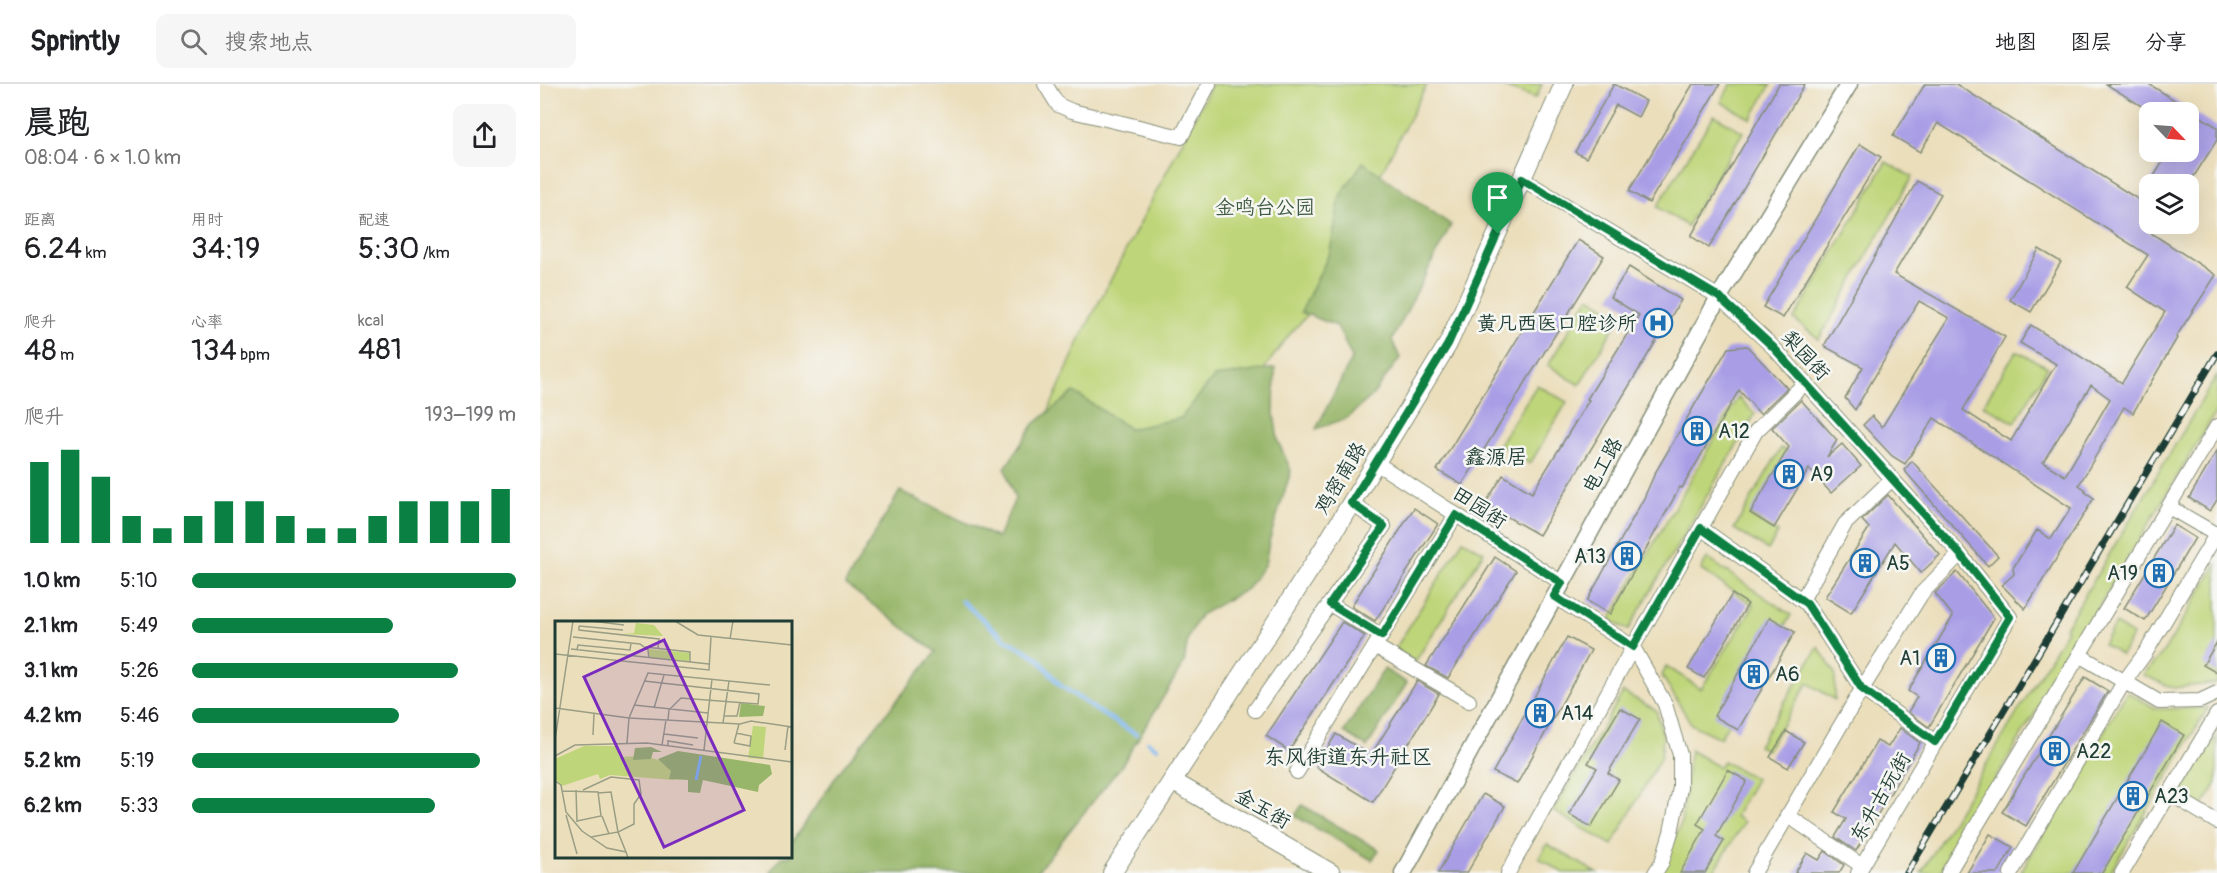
<!DOCTYPE html>
<html lang="zh">
<head>
<meta charset="utf-8">
<style>
  body { margin:0; font-family:Pangolin,"LXGW WenKai TC",sans-serif; background:#f6f6f6; color:#202124; height:100vh; display:flex; flex-direction:column; font-size:22px; white-space:nowrap }
  * { box-sizing:border-box; margin:0 }
  p { font-size:20px; color:#757577 }
  .icon { flex:none; width:33px; height:33px; fill:none; stroke:currentColor; stroke-width:2; stroke-linecap:round; stroke-linejoin:round }
  .map { position:relative; flex:1; overflow:hidden }
  .sheet { display:flex; flex-direction:column; background:#fff; width:540px }
  .sheet>* { flex:none }
  .needle { width:39px; rotate:115deg }
  .buttons { position:absolute; left:1599px; top:18px; display:grid; gap:12px }
  .buttons a { display:grid; place-items:center; width:60px; height:60px; border-radius:12px; background:#fff; box-shadow:0 6px 24px #0002; font-size:30px }
  .pin { position:absolute; display:grid; place-items:center; width:51px; height:51px; color:#fff; margin:-62px -26px; border-radius:50% 50% 50% 0; rotate:-45deg; box-shadow:0 0 6px #0007 }
  .pin .icon { rotate:45deg }
  .round { display:grid; place-items:center; flex:none; width:63px; height:63px; border-radius:12px; background:#f6f6f6 }
  .overview { display:flex; align-items:center; justify-content:space-between; height:102px; padding:0 24px }
  h1 { font-size:33px; font-weight:600; line-height:45px }
  .stats { display:grid; grid-template-columns:repeat(3,1fr); gap:9px; height:102px; padding:6px 24px }
  .stats div { display:grid; align-content:center }
  .stats b { font-size:30px; font-weight:600 }
  .stats small { font-size:16px; font-weight:400 }
  .stats p { font-size:16px }
  .chart { height:168px; padding:12px 24px }
  .chart p { display:flex; justify-content:space-between }
  .chart svg { width:100%; height:108px; margin-top:6px; stroke:#0b8043; stroke-width:6 }
  ul { padding:0 24px; list-style:none; font-size:20px }
  li { display:grid; grid-template-columns:96px 72px 1fr; align-items:center; height:45px }
  li i { height:15px; border-radius:8px; background:#0b8043 }
  header { display:flex; align-items:center; gap:36px; box-sizing:border-box; height:84px; padding:0 30px; background:#fff; border-bottom:2px solid #e0e0e0 }
  header strong { font-size:28px }
  nav { display:flex; gap:33px; margin-inline-start:auto; font-size:21px }
  .search { width:420px; height:54px; background:#f6f6f6; display:flex; align-items:center; gap:15px; box-sizing:border-box; padding:0 21px; border-radius:12px; color:#757577; font-size:22px }
  main { display:flex; flex:1; min-height:0 }
  .map>svg:first-child { display:block }
  .green { fill:#bfd579; stroke:#6f8956; stroke-width:1.5 }
  .forest { fill:#97b669; stroke:#5b7a4e; stroke-width:1.5 }
  .lines { fill:none; stroke-linecap:round; stroke-linejoin:round }
  .stream { stroke:#7eb6ee; stroke-width:4.5 }
  .building { fill:#a99ee6; fill-rule:evenodd }
  .minor-casing { stroke:#858e78; stroke-width:16 }
  .tertiary-casing { stroke:#858e78; stroke-width:19 }
  .secondary-casing { stroke:#858e78; stroke-width:20 }
  .minor { stroke:#fff; stroke-width:14 }
  .tertiary { stroke:#fff; stroke-width:16 }
  .secondary { stroke:#fff; stroke-width:18 }
  .rail-casing { stroke:#1f3d34; stroke-width:7 }
  .rail { stroke:#f6f6f2; stroke-width:4.5; stroke-dasharray:14; stroke-linecap:butt }
  .route-casing { stroke:#fff; stroke-width:12 }
  .route { stroke:#0b8043; stroke-width:8 }
  .labels { text-anchor:middle; stroke-width:5; stroke-linejoin:round; paint-order:stroke }
  .park-label { font-size:20px; fill:#3f5b42; stroke:#f6f6f2 }
  .poi-label { font-size:20px; fill:#1f3d34; stroke:#f6f6f2; text-anchor:start }
  .street-label { font-size:20px; fill:#1f3d34; stroke:#f6f6f2 }
  .neighbourhood-label { font-size:21px; fill:#1f3d34; stroke:#f6f6f2 }
  .inset-river { fill:none; stroke:#7eb6ee; stroke-width:3 }
  .inset-road { fill:none; stroke:#999e85; stroke-width:1.5 }
  .view { fill:#7b2cbf; fill-opacity:0.15; stroke:#7b2cbf; stroke-width:3 }
  .inset-edge { fill:none; stroke:#1f3d34; stroke-width:3 }
</style>
</head>
<body>
<header>
<strong>Sprintly</strong>
<div class="search"><svg class="icon" aria-label="search" viewBox="0 0 24 24"><circle cx="10" cy="10" r="6"/><path d="M15 15l6 6"/></svg>搜索地点</div>
<nav><a>地图</a><a>图层</a><a>分享</a></nav>
</header>
<main>
<section class="sheet">
<div class="overview"><div><h1>晨跑</h1><p>08:04 · 6 × 1.0 km</p></div><a class="round"><svg class="icon" aria-label="share" viewBox="0 0 24 24"><path d="M12 15V3M7 8l5-5 5 5M5 13v7h14v-7"/></svg></a></div>
<div class="stats">
<div><p>距离</p><b>6.24<small> km</small></b></div>
<div><p>用时</p><b>34:19</b></div>
<div><p>配速</p><b>5:30<small> /km</small></b></div>
</div>
<div class="stats">
<div><p>爬升</p><b>48<small> m</small></b></div>
<div><p>心率</p><b>134<small> bpm</small></b></div>
<div><p>kcal</p><b>481</b></div>
</div>
<div class="chart"><p><span>爬升</span>193–199 m</p>
<svg viewBox="0 0 160 44" preserveAspectRatio="none"><path d="M5 44V11M15 44V6M25 44V17M35 44V33M45 44V38M55 44V33M65 44V27M75 44V27M85 44V33M95 44V38M105 44V38M115 44V33M125 44V27M135 44V27M145 44V27M155 44V22"/></svg>
</div>
<ul>
<li><b>1.0 km</b>5:10<i style="width:100%"></i></li>
<li><b>2.1 km</b>5:49<i style="width:62%"></i></li>
<li><b>3.1 km</b>5:26<i style="width:82%"></i></li>
<li><b>4.2 km</b>5:46<i style="width:64%"></i></li>
<li><b>5.2 km</b>5:19<i style="width:89%"></i></li>
<li><b>6.2 km</b>5:33<i style="width:75%"></i></li>
</ul>
</section>
<div class="map">
<svg width="1677" height="789" viewBox="0 0 1677 789">
  <rect width="100%" height="100%" fill="#f6f6f2"/>
  <filter id="ink" filterUnits="userSpaceOnUse"><feTurbulence type="fractalNoise" baseFrequency=".0167" numOctaves="2"/><feDisplacementMap in="SourceGraphic" scale="12" xChannelSelector="R" yChannelSelector="G"/><feConvolveMatrix kernelMatrix="1 2 1 2 8 2 1 2 1" color-interpolation-filters="sRGB"/></filter>
  <filter id="wash" filterUnits="userSpaceOnUse"><feTurbulence type="fractalNoise" baseFrequency=".008" numOctaves="4" result="noise"/><feDisplacementMap in="SourceGraphic" scale="24" xChannelSelector="R" yChannelSelector="G"/><feGaussianBlur stdDeviation="1.35" result="paint"/><feColorMatrix in="noise" values="0 0 0 0 0 0 0 0 0 0 0 0 0 0 0 0 0 1.4 0 .05"/><feComposite in="paint" operator="in"/></filter>
  <g filter="url(#wash)">
    <rect width="100%" height="100%" fill="#ebdebb"/>
    <g class="green">
      <path d="M672,0H887L837,97L822,172L749,251L652,383L505,335L541,253Z"/>
      <path d="M955,0H1002L996,14Z"/>
      <path d="M1191,0H1231L1211,35L1181,18Z"/>
      <path d="M1174,31L1203,48L1147,142L1117,123Z"/>
      <path d="M1346,78L1372,93L1279,255L1254,235Z"/>
      <path d="M1049,213L1081,232L1039,301L1008,281Z"/>
      <path d="M1476,267L1508,283L1475,339L1443,321Z"/>
      <path d="M1677,291V326L1399,789H1381L1527,546L1525,544Z"/>
      <path d="M997,301L1027,318L990,380L959,360Z"/>
      <path d="M1198,313L1215,330L1088,546L1070,536Z"/>
      <path d="M1241,364L1249,368L1211,432L1238,449L1228,466L1194,445Z"/>
      <path d="M923,456L944,468L875,578L855,565Z"/>
      <path d="M1167,474L1251,531L1180,654L1152,641L1122,592L1126,582L1161,605L1214,521L1161,486Z"/>
      <path d="M1677,480V599L1633,604L1603,591L1625,566Z"/>
      <path d="M1575,540L1593,551L1581,571L1563,560Z"/>
      <path d="M1278,563L1295,589V616L1268,599L1227,666L1218,662Z"/>
      <path d="M1083,608L1116,626L1123,652L1121,673L1072,761L1013,727Z"/>
      <path d="M1587,608L1617,625L1668,624L1570,789H1480Z"/>
      <path d="M1677,652V699L1662,723L1640,710Z"/>
      <path d="M1150,666L1179,683L1183,677L1216,695L1195,732L1204,738L1173,789H1118L1141,740Z"/>
      <path d="M1007,760L1057,789H1024L999,774Z"/>
    </g>
    <g class="forest">
      <path d="M823,78L911,141L852,256L860,274L832,312L807,334L776,345L812,274L797,242L761,228L790,168L800,112Z"/>
      <path d="M735,284L734,329L738,357L751,387L730,454L725,480L707,505L660,531L648,554L644,579L582,681L496,789H229L241,773L250,772L251,759L300,687L396,568L305,500L360,407L458,454L475,415L465,384L494,340L534,308L590,345L641,334L674,293Z"/>
      <path d="M844,585L867,599L827,663L804,648Z"/>
      <path d="M762,721L839,766L832,776L755,732Z"/>
    </g>
    <g class="lines">
      <g class="stream">
        <path d="M422,517L465,555L497,573L520,601L559,628L596,650"/>
        <path d="M608,658L617,664"/>
      </g>
    </g>
    <g id="blocks">
      <g class="building">
        <path d="M1074,0L1106,17L1098,33L1076,21L1046,74L1035,68Z"/>
        <path d="M1153,0H1180L1109,119L1089,107Z"/>
        <path d="M1239,0H1265L1169,164L1151,152Z"/>
        <path d="M1385,0H1416L1599,116L1629,68H1648V28H1611L1566,0H1609L1677,43V56L1649,100H1610L1608,147L1676,191L1636,253L1637,254L1593,329L1584,323L1539,401L1546,406L1545,408L1554,414L1485,525L1462,501L1474,490L1473,484L1497,446L1511,455L1531,424L1394,334L1365,380L1352,372L1323,341L1332,332L1342,343L1409,234L1379,217L1315,326L1305,314L1323,283L1284,262L1377,97L1401,110L1354,190L1465,253L1423,326L1471,357L1516,280L1480,259L1491,241L1582,299L1625,228L1587,203L1608,171L1398,39L1380,68L1353,52ZM1551,301L1570,315L1525,392L1503,378Z"/>
        <path d="M1320,60L1341,73L1243,234L1223,223Z"/>
        <path d="M1038,156L1064,172L922,401L897,386Z"/>
        <path d="M1499,165L1521,178L1491,228L1470,216Z"/>
        <path d="M1089,183L1141,216L999,451L945,420L963,391L992,409L1049,316L1047,315L1099,231L1070,213Z"/>
        <path d="M1207,262L1247,304L1220,330L1199,306L1142,404L1140,403L1070,530L1047,517L1104,414L1115,389L1188,264Z"/>
        <path d="M1261,316L1297,356L1287,373L1302,360L1321,382L1291,409L1269,385L1234,444L1210,429L1249,363L1232,344Z"/>
        <path d="M1677,367V416L1670,427L1649,414Z"/>
        <path d="M1372,377L1458,472L1448,482L1364,386Z"/>
        <path d="M1348,411L1400,471L1381,489L1355,458L1311,529L1285,513L1329,444L1322,436Z"/>
        <path d="M874,424L898,440L835,537L812,523V521Z"/>
        <path d="M1634,441L1655,454L1605,537L1584,524Z"/>
        <path d="M955,473L976,487L908,594L886,582Z"/>
        <path d="M1417,488L1454,534L1389,643L1368,628L1377,613L1368,607L1413,532L1395,509Z"/>
        <path d="M1192,510L1208,520L1164,594L1148,585Z"/>
        <path d="M1230,533L1255,548L1198,646L1174,632Z"/>
        <path d="M802,538L825,552L749,667L726,652Z"/>
        <path d="M1027,553L1051,566L977,700L953,688Z"/>
        <path d="M1677,558V589L1663,581Z"/>
        <path d="M1545,593L1568,607L1486,742L1462,728Z"/>
        <path d="M877,597L899,610L833,718L776,683L796,650L831,671Z"/>
        <path d="M1080,624L1100,635L1068,689L1079,696L1051,743L1029,730L1057,684L1048,679Z"/>
        <path d="M1622,638L1644,651L1562,789H1533Z"/>
        <path d="M1360,644L1380,659L1316,767L1295,753L1306,735L1294,728L1337,657L1348,663Z"/>
        <path d="M1246,647L1264,658L1248,684L1230,673Z"/>
        <path d="M1188,686L1207,697L1176,752L1184,757L1165,789H1140L1165,745L1157,740Z"/>
        <path d="M943,710L965,722L927,789H898Z"/>
        <path d="M1450,750L1473,763L1458,789H1427Z"/>
        <path d="M1285,767L1304,781L1299,789H1255L1267,769L1279,776Z"/>
      </g>
    </g>
  </g>
  <g filter="url(#ink)">
    <use href="#blocks" fill-opacity="0" stroke="#858e78" stroke-width="1.5"/>
    <g class="lines">
      <g class="minor-casing">
        <g id="minor">
          <path d="M505,0L518,21L532,27L641,53L669,0"/>
          <path d="M982,95L1179,213L1233,263L1420,470L1470,533L1318,789"/>
          <path d="M836,379L1022,499"/>
          <path d="M1629,423L1677,451"/>
          <path d="M1161,444L1267,520L1322,605L1395,658"/>
          <path d="M1014,512L1093,563L1125,620L1140,671V704L1131,748L1122,778L1115,789"/>
          <path d="M1262,516L1305,440L1352,395"/>
          <path d="M790,520L842,552"/>
          <path d="M835,562L929,617"/>
          <path d="M1539,571L1619,618L1660,617L1677,609"/>
          <path d="M715,626L844,442L811,419"/>
          <path d="M757,688L916,431"/>
          <path d="M1629,709L1677,738"/>
          <path d="M1247,731L1322,782"/>
          <path d="M968,789L1093,563L1216,347L1265,299"/>
          <path d="M1214,789L1322,605L1382,509L1420,470"/>
          <path d="M1408,789L1677,342"/>
          <path d="M1471,789L1584,598L1606,568L1677,449"/>
          <path d="M1582,789L1677,630"/>
        </g>
      </g>
      <g class="tertiary-casing">
        <path id="tertiary" d="M863,789L1179,213L1309,0"/>
      </g>
      <g class="secondary-casing">
        <g id="secondary">
          <path d="M632,697L791,789"/>
          <path d="M572,789L782,467L908,260L1024,0"/>
        </g>
      </g>
      <use href="#minor" class="minor"/>
      <use href="#tertiary" class="tertiary"/>
      <use href="#secondary" class="secondary"/>
      <g class="rail-casing">
        <path id="rail" d="M1367,789L1677,270"/>
      </g>
      <use href="#rail" class="rail"/>
    </g>
  </g>
  <g class="lines" filter="url(#ink)">
    <g class="route-casing">
      <path id="route" d="M982,95L1179,213L1233,263L1420,470L1470,533L1395,658L1322,605L1267,520L1161,444L1093,563L1014,512L1022,499L916,431L842,552L790,520L844,442L811,419L908,260Z"/>
    </g>
    <use href="#route" class="route"/>
  </g>
  <defs>
    <g id="hospital-ring" transform="scale(1.5)"><circle r="9.5" fill="#f6f6f2" stroke="#1f6fb2" stroke-width="1.5"/><path d="M-5-5h3v3.5h4V-5h3V5h-3V1.5h-4V5h-3Z" fill="#1f6fb2"/></g>
    <g id="building-ring" transform="scale(1.5)"><circle r="9.5" fill="#f6f6f2" stroke="#1f6fb2" stroke-width="1.5"/><path d="M-4-6H4V6H1V3H-1V6H-4ZM-2.5-4.3h1.7v1.8h-1.7ZM.8-4.3h1.7v1.8H.8ZM-2.5-1h1.7V.8h-1.7ZM.8-1h1.7V.8H.8Z" fill="#1f6fb2"/></g>
  </defs>
  <g fill-rule="evenodd">
    <use href="#hospital-ring" x="1118" y="239"/>
    <use href="#building-ring" x="1157" y="347"/>
    <use href="#building-ring" x="1249" y="390"/>
    <use href="#building-ring" x="1087" y="472"/>
    <use href="#building-ring" x="1325" y="479"/>
    <use href="#building-ring" x="1619" y="489"/>
    <use href="#building-ring" x="1401" y="574"/>
    <use href="#building-ring" x="1214" y="590"/>
    <use href="#building-ring" x="1000" y="629"/>
    <use href="#building-ring" x="1515" y="667"/>
    <use href="#building-ring" x="1593" y="712"/>
  </g>
  <g class="labels">
    <g class="park-label">
      <text x="725" y="130">金鸣台公园</text>
    </g>
    <g class="poi-label">
      <text x="1097" y="246" text-anchor="end">黄凡西医口腔诊所</text>
      <text x="1178" y="354">A12</text>
      <text x="1270" y="397">A9</text>
      <text x="1066" y="479" text-anchor="end">A13</text>
      <text x="1346" y="486">A5</text>
      <text x="1598" y="496" text-anchor="end">A19</text>
      <text x="1380" y="581" text-anchor="end">A1</text>
      <text x="1235" y="597">A6</text>
      <text x="1021" y="636">A14</text>
      <text x="1536" y="674">A22</text>
      <text x="1614" y="719">A23</text>
    </g>
    <g class="street-label">
      <text transform="translate(1266 271) rotate(47)" y="7">梨园街</text>
      <text transform="translate(1062 381) rotate(-61)" y="7">电工路</text>
      <text transform="translate(800 394) rotate(-59)" y="7">鸡密南路</text>
      <text transform="translate(940 423) rotate(33)" y="7">田园街</text>
      <text transform="translate(1340 713) rotate(-60)" y="7">东升古玩街</text>
      <text transform="translate(723 724) rotate(30)" y="7">金玉街</text>
    </g>
    <g class="neighbourhood-label">
      <text x="956" y="380">鑫源居</text>
      <text x="808" y="680">东风街道东升社区</text>
    </g>
  </g>
  <g transform="translate(15 537)">
    <rect width="237" height="237" fill="#ebdebb"/>
    <path d="M81,2L99,4L108,15L68,13L79,12ZM93,28L135,32L134,40L95,37ZM198,105L211,106L208,138L193,137ZM29,125H63L64,136L87,135L117,142L119,159L55,154L45,158L43,153L7,165L0,159V138Z" fill="#bfd579"/>
    <path d="M186,82L210,85L208,95L184,96ZM96,126L107,131H98L96,138L78,139L80,127ZM123,130L215,144L217,153L204,164L203,171L148,159L145,172L133,171V159L114,158L116,150L103,138Z" fill="#97b669"/>
    <path class="inset-river" d="M141,159L146,135"/>
    <path class="inset-road" d="M36,0L69,4M73,0H100M120,0L143,14L237,24M24,5V9L104,18L103,27M24,5L68,9M18,16L85,23L93,29L94,38M175,18L178,0M90,26L135,31V41M16,28L154,43M22,29L23,24L75,29L76,22M0,33L154,49L156,16M89,60L204,73L203,83L126,77L114,89L113,99M79,84L153,92M0,87L74,97L185,103L196,100L237,106M99,87L109,54M169,95H182L185,81M152,102L157,58M168,102L174,60M109,113L143,117M38,114L39,93M0,119L18,0M72,122L74,97L93,52L215,64M179,122L195,125L196,115L181,112M179,122L184,103M107,124L111,99M113,124V120L138,124M149,129L152,102M230,129L233,105M0,135L20,124L92,122L237,141M0,160L6,164L11,191L27,210L52,227L71,231L73,237M21,169L22,201M28,169L56,156L84,159L86,173L79,183V203L63,211L71,231M7,170L43,171L46,195L22,200M11,194L22,233M47,195L54,213M36,216L63,211L56,171L43,172"/>
    <path class="view" d="M109,19L189,189L109,226L29,56Z"/>
    <rect width="237" height="237" class="inset-edge"/>
  </g>
</svg>
<div class="buttons">
<a><svg class="needle" viewBox="-14 -14 28 28"><path d="M0-13l5 13h-10z" fill="#e53935"/><path d="M0 13l5-13h-10z" fill="#757577"/></svg></a>
<a><svg class="icon" aria-label="layers" viewBox="0 0 24 24"><path d="M12 4l9 5-9 5-9-5zM3 14l9 5 9-5"/></svg></a>
</div>
<div class="pin" style="left:958px;top:150px;background:#1e9e55"><svg class="icon" aria-label="arrive" viewBox="0 0 24 24"><path d="M6 21V4h12l-3 4 3 4H6"/></svg></div>
</div>
</main>
</body>
</html>
